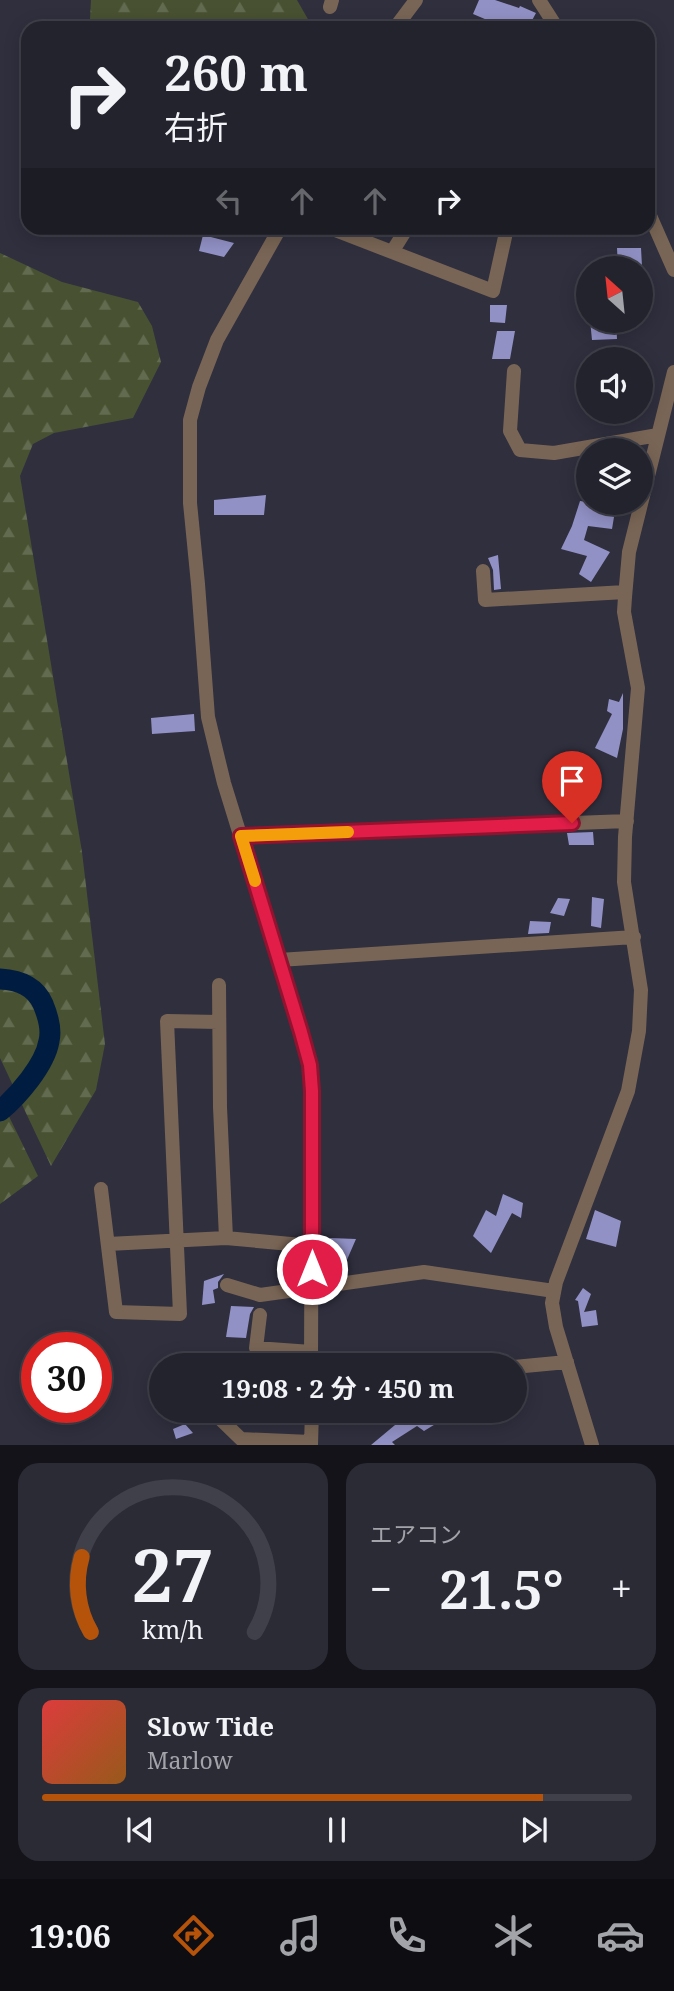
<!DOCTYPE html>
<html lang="ja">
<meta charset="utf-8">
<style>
body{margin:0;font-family:"Noto Serif","Noto Sans JP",serif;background:#2b2b36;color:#f1f3f6;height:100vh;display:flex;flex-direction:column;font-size:26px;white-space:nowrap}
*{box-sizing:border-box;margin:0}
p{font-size:23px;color:#a3a4aa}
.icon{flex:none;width:38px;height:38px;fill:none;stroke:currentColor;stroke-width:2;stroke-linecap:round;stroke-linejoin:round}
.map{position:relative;height:1445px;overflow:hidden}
.drawer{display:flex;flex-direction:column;gap:18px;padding:18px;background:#131319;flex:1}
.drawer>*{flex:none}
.guide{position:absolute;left:21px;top:21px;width:634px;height:214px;border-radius:21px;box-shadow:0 4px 18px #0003,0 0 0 2px #40404a;background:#23232e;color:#f1f3f6;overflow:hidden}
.needle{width:46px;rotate:333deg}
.controls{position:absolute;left:576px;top:256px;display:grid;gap:14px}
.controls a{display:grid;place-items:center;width:77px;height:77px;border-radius:50%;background:#23232e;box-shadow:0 4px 18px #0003,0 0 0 2px #40404a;font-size:35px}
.speed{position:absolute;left:21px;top:1332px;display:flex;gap:14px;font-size:35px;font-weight:700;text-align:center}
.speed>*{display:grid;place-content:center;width:91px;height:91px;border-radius:50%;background:#23232e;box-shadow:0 4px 18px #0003,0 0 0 2px #40404a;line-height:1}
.speed .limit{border:10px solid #d22;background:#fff;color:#111}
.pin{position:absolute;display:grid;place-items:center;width:60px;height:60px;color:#fff;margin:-72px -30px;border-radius:50% 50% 50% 0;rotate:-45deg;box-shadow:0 0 7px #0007}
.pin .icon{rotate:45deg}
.me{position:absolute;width:77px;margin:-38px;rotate:0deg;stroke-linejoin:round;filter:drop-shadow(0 0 5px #0008)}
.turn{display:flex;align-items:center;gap:24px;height:147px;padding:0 28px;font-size:32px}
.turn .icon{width:91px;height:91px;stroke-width:2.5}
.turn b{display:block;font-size:49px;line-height:60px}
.lanes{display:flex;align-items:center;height:66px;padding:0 28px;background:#0003;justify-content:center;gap:35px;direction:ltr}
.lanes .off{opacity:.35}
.big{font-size:52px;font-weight:700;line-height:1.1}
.drawer .tile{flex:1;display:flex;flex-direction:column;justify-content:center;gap:10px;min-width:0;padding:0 24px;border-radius:21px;background:#2b2b36}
.drawer .dial{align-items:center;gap:0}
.dial svg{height:182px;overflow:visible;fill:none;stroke:#40404a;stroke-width:7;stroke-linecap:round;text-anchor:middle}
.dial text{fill:#f1f3f6;stroke:none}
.song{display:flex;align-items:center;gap:21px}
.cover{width:84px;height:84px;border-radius:10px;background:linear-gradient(135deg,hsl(0 70% 55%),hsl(30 70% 35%))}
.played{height:7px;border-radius:4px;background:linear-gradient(90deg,#b45309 85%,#40404a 85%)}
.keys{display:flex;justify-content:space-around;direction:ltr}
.heat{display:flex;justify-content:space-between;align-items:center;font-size:38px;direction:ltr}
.drawer .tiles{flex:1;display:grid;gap:18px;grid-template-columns:1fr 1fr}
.tile:last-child{grid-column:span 2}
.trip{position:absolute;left:149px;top:1353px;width:378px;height:70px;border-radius:35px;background:#23232e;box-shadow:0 4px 18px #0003,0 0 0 2px #40404a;font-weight:700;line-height:70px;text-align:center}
.dock{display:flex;height:112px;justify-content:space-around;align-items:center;background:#0e0e12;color:#a3a4aa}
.dock .icon{width:49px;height:49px}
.dock .on{color:#b45309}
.dock b{font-size:32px;color:#f1f3f6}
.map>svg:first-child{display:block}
.forest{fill:url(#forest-firs)}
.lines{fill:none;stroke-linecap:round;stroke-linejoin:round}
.river{stroke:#001d41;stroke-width:21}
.building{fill:#9291c6}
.minor{stroke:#796555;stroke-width:14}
.route-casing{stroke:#92132f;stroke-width:18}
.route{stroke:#e11d48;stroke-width:12}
.slow{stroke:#f59e0b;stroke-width:12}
</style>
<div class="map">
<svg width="674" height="1445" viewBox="0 0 674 1445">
<defs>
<pattern id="forest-firs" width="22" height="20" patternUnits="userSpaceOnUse" patternTransform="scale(1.75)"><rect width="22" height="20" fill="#485131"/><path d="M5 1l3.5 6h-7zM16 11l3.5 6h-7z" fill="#626a4f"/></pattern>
</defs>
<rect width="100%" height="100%" fill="#2f2f3e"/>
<path class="forest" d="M91 0H297L313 28H145L90 19Z
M0 253 62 282 138 302 152 326 161 362 133 418 54 433 33 444 20 476 82 852 105 1044 96 1090 51 1166 0 1058Z
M0 1098 38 1176 0 1204Z"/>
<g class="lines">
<path class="river" d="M0 979C19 980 35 986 43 1004 48 1016 52 1029 49 1041 45 1065 18 1096 0 1111"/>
</g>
<path class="building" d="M479 0H495L519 8 520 6 536 13 528 28H506L473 14Z
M203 235 234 243 224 257 199 251Z
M617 248H641L642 266 618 268Z
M490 305H507L505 323 490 322Z
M590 320H616L617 339 592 340Z
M497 331H515L510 359H492Z
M266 495 264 515H214V500Z
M580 501 600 504V502L619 503V512L615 511 612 529 588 526 584 540 610 552 591 582 579 574 587 556 561 549 572 526Z
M498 555 501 589 494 590 493 570 488 558Z
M623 693V729L617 758 595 748 612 714 607 711 609 699 619 702Z
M194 714 195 731 152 734 151 718Z
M593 832 594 845H569L567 833Z
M592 897 604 899 601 928 591 926Z
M558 898 570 899 564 916 550 913Z
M530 921 551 922 549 933 528 934Z
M503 1194 523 1203 521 1218 512 1213 491 1253 473 1236 486 1210 496 1216Z
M595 1210 621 1221 616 1247 586 1239Z
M330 1238 356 1239 346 1262 331 1257Z
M224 1274 218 1282V1288L213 1290 215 1303 202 1305 204 1281Z
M583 1288 591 1294 584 1312 596 1310 598 1325 582 1327 578 1301 575 1300Z
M231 1306 254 1307 250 1314 246 1338 226 1337Z
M413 1410H440L447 1417 424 1431 417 1426 392 1442 395 1445H371Z
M185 1424 193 1433 176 1439 173 1429Z"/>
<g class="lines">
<path class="minor" d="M539 0 557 28
M330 7 332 0
M395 28 416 0
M648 211 674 270
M280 228 217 340 199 387 190 420V503L198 584 208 717 224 783 301 1032 310 1065 312 1091 311 1365
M330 228 493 291 507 228
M392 252 407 228
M514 371 510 431 520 450 554 453 658 435
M483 571 485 600 625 592
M241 836 627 821
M279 960 634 937
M219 985 220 1107 226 1238
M101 1189 116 1312 180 1314 167 1021 219 1022
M108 1244 226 1238 312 1246
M227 1285 260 1295 424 1272 554 1291
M260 1315 256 1348 311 1352
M514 1367 567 1362
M211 1410 241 1439 311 1442
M311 1445 312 1410
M592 1445 556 1327 552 1303 556 1282 628 1091 639 1031 641 990 624 882 625 837 638 688 624 612 625 597 629 552 674 372"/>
</g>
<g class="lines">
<defs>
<path id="route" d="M312 1269V1091L310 1065 301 1032 241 836 572 823"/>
</defs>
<use href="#route" class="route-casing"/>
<use href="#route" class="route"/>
<path class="slow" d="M255 881 241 836 348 832"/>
</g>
</svg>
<div class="controls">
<a><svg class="needle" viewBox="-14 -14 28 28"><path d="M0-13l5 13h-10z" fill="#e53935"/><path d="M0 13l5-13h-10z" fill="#a3a4aa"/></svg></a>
<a><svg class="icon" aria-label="sound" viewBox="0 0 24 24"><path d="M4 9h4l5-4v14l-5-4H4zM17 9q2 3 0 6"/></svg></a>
<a><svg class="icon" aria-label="layers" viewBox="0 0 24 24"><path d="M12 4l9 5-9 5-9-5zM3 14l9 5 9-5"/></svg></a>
</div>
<div class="speed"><div class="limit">30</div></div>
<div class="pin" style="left:572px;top:823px;background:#d93025"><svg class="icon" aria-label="arrive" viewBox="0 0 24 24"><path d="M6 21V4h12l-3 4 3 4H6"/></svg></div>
<svg class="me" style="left:312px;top:1269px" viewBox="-20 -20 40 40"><circle r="17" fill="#e11d48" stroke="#fff" stroke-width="3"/><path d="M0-11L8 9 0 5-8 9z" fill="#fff"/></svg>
<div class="trip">19:08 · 2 分 · 450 m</div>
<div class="guide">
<div class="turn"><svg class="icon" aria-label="right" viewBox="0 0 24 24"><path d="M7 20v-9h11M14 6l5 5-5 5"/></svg><div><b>260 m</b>右折</div></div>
<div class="lanes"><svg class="icon off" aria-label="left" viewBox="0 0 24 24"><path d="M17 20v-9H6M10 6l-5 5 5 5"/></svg><svg class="icon off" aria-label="ahead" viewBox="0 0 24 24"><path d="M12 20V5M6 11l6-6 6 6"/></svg><svg class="icon off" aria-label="ahead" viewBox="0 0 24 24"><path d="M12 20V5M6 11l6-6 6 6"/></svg><svg class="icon" aria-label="right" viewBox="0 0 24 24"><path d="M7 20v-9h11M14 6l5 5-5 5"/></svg></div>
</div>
</div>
<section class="drawer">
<div class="tiles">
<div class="tile dial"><svg viewBox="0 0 100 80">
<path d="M14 69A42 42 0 1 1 86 69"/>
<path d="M14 69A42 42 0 0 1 10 36" stroke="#b45309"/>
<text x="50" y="56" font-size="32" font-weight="700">27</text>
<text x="50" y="72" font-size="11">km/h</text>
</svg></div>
<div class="tile"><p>エアコン</p>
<div class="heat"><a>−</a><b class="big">21.5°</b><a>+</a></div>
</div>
<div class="tile">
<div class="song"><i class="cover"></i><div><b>Slow Tide</b><p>Marlow</p></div></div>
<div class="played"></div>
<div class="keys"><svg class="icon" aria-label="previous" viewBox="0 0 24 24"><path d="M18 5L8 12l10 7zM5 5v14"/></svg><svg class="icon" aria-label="pause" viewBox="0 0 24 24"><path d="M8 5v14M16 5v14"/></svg><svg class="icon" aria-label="next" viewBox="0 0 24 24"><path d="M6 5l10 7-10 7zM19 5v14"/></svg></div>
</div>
</div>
</section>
<nav class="dock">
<b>19:06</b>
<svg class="icon on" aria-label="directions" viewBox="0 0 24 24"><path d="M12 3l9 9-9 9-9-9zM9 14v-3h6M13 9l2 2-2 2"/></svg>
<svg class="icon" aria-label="music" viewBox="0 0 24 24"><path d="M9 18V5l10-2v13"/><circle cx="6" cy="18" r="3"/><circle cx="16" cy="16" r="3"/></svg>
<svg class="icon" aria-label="phone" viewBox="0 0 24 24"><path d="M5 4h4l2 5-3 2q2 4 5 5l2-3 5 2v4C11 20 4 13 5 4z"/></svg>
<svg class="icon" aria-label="climate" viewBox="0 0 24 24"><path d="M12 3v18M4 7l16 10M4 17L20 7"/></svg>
<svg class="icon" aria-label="car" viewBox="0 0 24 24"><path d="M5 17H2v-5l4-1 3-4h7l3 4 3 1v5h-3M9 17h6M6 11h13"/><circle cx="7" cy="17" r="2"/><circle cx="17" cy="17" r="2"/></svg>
</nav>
